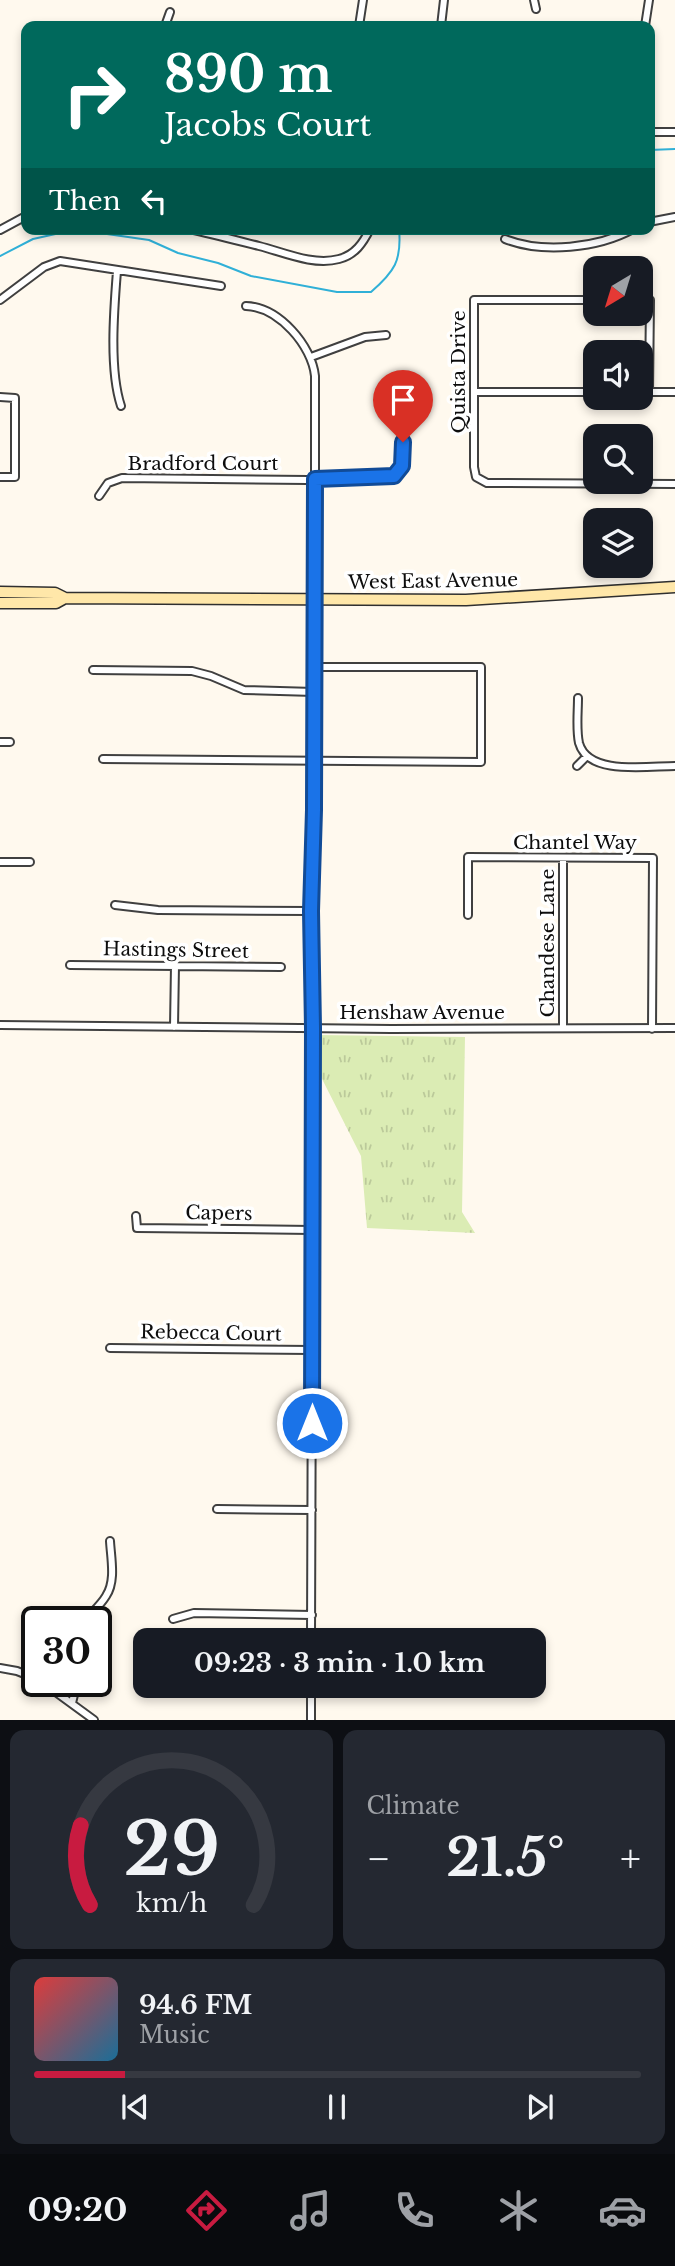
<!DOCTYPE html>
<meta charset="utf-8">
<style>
body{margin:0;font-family:"Libre Baskerville",serif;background:#242831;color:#f1f3f6;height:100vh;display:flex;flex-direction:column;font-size:26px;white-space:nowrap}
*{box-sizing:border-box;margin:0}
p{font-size:23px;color:#9ea1a6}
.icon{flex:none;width:38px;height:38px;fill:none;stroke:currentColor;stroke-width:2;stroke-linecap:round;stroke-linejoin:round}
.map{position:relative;height:1720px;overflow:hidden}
.side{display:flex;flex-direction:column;gap:10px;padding:10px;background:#0d0f14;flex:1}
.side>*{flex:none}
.banner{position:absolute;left:21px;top:21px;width:634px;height:214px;border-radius:14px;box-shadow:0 4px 10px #0003;background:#00695c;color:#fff;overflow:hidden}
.needle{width:46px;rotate:218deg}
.tools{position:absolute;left:583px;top:256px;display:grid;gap:14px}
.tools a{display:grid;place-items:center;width:70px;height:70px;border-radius:14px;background:#171b24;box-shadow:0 4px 10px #0003;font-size:35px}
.speed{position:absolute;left:21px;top:1606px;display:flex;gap:14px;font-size:35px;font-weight:700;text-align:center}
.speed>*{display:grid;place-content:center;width:91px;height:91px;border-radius:50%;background:#171b24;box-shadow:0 4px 10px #0003;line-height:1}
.speed .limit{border:4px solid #111;border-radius:10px;background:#fff;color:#111}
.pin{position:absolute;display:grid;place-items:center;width:60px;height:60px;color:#fff;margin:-72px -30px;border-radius:50% 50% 50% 0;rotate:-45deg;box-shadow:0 0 7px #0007}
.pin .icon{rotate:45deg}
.me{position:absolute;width:77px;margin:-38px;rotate:0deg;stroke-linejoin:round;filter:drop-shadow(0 0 5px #0008)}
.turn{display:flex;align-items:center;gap:24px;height:147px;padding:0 28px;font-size:32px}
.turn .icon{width:91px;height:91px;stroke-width:2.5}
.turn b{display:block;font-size:49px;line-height:60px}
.then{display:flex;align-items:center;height:66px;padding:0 28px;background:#0003;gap:14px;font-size:26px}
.big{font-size:52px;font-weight:800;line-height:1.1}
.side .tile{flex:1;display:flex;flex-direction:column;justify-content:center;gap:10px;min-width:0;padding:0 24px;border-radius:14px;background:#242831}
.side .dial{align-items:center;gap:0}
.dial svg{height:182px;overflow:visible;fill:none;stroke:#363941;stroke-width:7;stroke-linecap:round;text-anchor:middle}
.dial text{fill:#f1f3f6;stroke:none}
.song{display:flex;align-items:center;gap:21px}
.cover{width:84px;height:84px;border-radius:10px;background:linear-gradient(135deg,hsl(0 70% 55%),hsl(200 70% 35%))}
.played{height:7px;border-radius:4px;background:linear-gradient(90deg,#c81b40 15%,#363941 15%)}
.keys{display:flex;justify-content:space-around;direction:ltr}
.heat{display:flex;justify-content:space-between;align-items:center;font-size:38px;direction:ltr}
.side .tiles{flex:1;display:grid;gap:10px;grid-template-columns:1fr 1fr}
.tile:last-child{grid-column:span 2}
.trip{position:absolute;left:133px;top:1628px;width:413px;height:70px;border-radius:14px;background:#171b24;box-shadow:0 4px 10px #0003;font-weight:800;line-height:70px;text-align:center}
.tab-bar{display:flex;height:112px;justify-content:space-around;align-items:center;background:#090b0e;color:#9ea1a6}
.tab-bar .icon{width:49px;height:49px}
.tab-bar .active{color:#c81b40}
.tab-bar b{font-size:32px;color:#f1f3f6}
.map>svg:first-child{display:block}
.grass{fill:url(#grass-tufts)}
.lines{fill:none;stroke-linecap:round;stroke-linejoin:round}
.stream{stroke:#30b0d7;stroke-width:2}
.minor-casing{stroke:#404040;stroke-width:10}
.secondary-casing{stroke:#2f2f2f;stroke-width:13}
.minor{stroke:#fff;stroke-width:6}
.secondary{stroke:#ffe7a9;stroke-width:10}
.route-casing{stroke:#114b97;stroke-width:18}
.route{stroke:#1a73e8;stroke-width:12}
.labels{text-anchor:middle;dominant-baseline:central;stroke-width:7;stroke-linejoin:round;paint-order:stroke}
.street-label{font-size:19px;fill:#0d0d0d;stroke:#fff}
</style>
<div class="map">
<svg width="675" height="1720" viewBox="0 0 675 1720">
<defs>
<pattern id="grass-tufts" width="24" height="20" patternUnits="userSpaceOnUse" patternTransform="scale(1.75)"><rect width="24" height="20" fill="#dbecb4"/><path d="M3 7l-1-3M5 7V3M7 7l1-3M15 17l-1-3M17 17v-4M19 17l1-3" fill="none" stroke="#bbc99a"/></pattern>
</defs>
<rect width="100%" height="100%" fill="#fff9ee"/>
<path class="grass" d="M318 1035 465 1037 462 1212 475 1233 367 1228 361 1156 318 1071Z"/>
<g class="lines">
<path class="stream" d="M649 150 675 149
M0 256 33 239 69 231 107 234 149 240 178 253 218 263 251 276 337 292H371C394 272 402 261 399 229"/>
<defs>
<path id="minor" d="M534 0 536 9
M165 26 170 12
M359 26 363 0
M441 26 444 0
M645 26 649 0
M649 132H675
M26 133V163
M649 222 675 217
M189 229C212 234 235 240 259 246 283 252 313 266 339 259 355 255 363 243 370 229
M0 230 26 216
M505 239C543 254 598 248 633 229
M117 271C114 309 109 370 121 406
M0 300 44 267 60 261 221 286
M595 300H474V467L476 477 487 483 675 484
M640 300H650L649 392
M246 306C279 307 312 346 315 376V615L311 939 313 1028 311 1640
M311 357 365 337 386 335
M474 392H595
M640 392H675
M0 397 15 398V477H0
M99 496 108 483 122 478 308 480 390 477 399 472 402 466 403 425
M93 670 192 671 211 676 244 690 314 692
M578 698C578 712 576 729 579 743 588 776 648 766 675 766
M0 742H10
M103 759 481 762V667H315
M577 766 587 756
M0 862H30
M115 905 158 910 311 911
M468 915V857L653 858 652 1029
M70 965 281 967
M0 1025 391 1029 675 1028
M174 1027 175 965
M563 1028V858
M136 1216 137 1228 312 1230
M110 1348 312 1350
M217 1509 312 1510
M173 1619 194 1613 312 1615
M84 1622C91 1613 100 1606 106 1596 116 1581 111 1559 110 1541
M0 1668 17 1671 37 1679
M42 1682 94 1720
M72 1703 77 1682
M311 1720V1685"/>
<path id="secondary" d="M0 592 55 593 65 598 466 600 675 587
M0 603H56L65 598"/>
</defs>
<use href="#minor" class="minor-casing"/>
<use href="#secondary" class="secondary-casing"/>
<use href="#minor" class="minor"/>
<use href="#secondary" class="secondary"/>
</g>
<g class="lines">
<defs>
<path id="route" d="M312 1423 313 1028 311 911 314 810 315 479 394 476 402 466 403 442"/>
</defs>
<use href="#route" class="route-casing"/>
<use href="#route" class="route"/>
</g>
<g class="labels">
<g class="street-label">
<text transform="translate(458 372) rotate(-90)">Quista Drive</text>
<text x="203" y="463">Bradford Court</text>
<text transform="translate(433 581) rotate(-1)">West East Avenue</text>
<text x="575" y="842">Chantel Way</text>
<text transform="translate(547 943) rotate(-90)">Chandese Lane</text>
<text transform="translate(176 950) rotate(1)">Hastings Street</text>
<text x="422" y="1012">Henshaw Avenue</text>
<text transform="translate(219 1213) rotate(1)">Capers</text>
<text transform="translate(211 1333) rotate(1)">Rebecca Court</text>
</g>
</g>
</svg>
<div class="tools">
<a><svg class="needle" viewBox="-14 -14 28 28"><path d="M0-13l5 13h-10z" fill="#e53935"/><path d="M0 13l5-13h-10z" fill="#9ea1a6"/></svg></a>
<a><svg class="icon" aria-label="sound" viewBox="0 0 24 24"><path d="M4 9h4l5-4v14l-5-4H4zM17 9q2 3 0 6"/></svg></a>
<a><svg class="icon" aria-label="search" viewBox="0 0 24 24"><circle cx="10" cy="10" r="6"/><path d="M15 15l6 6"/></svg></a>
<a><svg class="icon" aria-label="layers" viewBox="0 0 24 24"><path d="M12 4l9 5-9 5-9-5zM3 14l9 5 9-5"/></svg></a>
</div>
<div class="speed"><div class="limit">30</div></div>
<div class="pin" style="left:403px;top:442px;background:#d93025"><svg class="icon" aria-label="arrive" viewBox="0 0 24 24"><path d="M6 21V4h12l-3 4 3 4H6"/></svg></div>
<svg class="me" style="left:312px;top:1423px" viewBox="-20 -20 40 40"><circle r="17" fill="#1a73e8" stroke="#fff" stroke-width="3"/><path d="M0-11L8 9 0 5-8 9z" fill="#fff"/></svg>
<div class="trip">09:23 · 3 min · 1.0 km</div>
<div class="banner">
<div class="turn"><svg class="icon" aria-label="right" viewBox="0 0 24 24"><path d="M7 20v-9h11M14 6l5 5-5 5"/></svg><div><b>890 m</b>Jacobs Court</div></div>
<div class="then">Then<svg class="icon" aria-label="left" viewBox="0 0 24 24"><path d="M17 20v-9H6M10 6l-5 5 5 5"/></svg></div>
</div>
</div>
<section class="side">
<div class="tiles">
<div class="tile dial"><svg viewBox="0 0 100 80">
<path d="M14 69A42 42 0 1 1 86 69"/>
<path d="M14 69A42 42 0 0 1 10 34" stroke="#c81b40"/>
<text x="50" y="56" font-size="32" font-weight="700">29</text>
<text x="50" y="72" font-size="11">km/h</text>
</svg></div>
<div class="tile"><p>Climate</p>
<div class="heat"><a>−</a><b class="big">21.5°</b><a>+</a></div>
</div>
<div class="tile">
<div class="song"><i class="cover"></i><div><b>94.6 FM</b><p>Music</p></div></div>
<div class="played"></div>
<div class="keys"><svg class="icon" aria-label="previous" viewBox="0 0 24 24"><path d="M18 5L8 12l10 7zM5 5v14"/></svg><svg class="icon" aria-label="pause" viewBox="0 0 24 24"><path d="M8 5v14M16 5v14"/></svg><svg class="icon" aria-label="next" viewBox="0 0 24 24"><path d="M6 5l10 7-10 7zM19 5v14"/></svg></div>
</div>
</div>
</section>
<nav class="tab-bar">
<b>09:20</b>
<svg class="icon active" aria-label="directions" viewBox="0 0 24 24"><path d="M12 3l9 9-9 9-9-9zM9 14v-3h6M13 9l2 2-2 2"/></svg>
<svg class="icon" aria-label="music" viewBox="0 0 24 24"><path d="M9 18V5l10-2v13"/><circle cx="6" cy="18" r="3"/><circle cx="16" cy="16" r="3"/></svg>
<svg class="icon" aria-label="phone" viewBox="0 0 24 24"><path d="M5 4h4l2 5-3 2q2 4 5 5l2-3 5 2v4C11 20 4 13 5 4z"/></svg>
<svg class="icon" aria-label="climate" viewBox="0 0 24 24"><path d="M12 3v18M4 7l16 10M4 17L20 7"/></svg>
<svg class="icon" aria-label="car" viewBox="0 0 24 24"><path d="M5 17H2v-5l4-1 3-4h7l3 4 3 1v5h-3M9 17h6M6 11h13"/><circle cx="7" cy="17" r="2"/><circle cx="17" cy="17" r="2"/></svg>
</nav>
